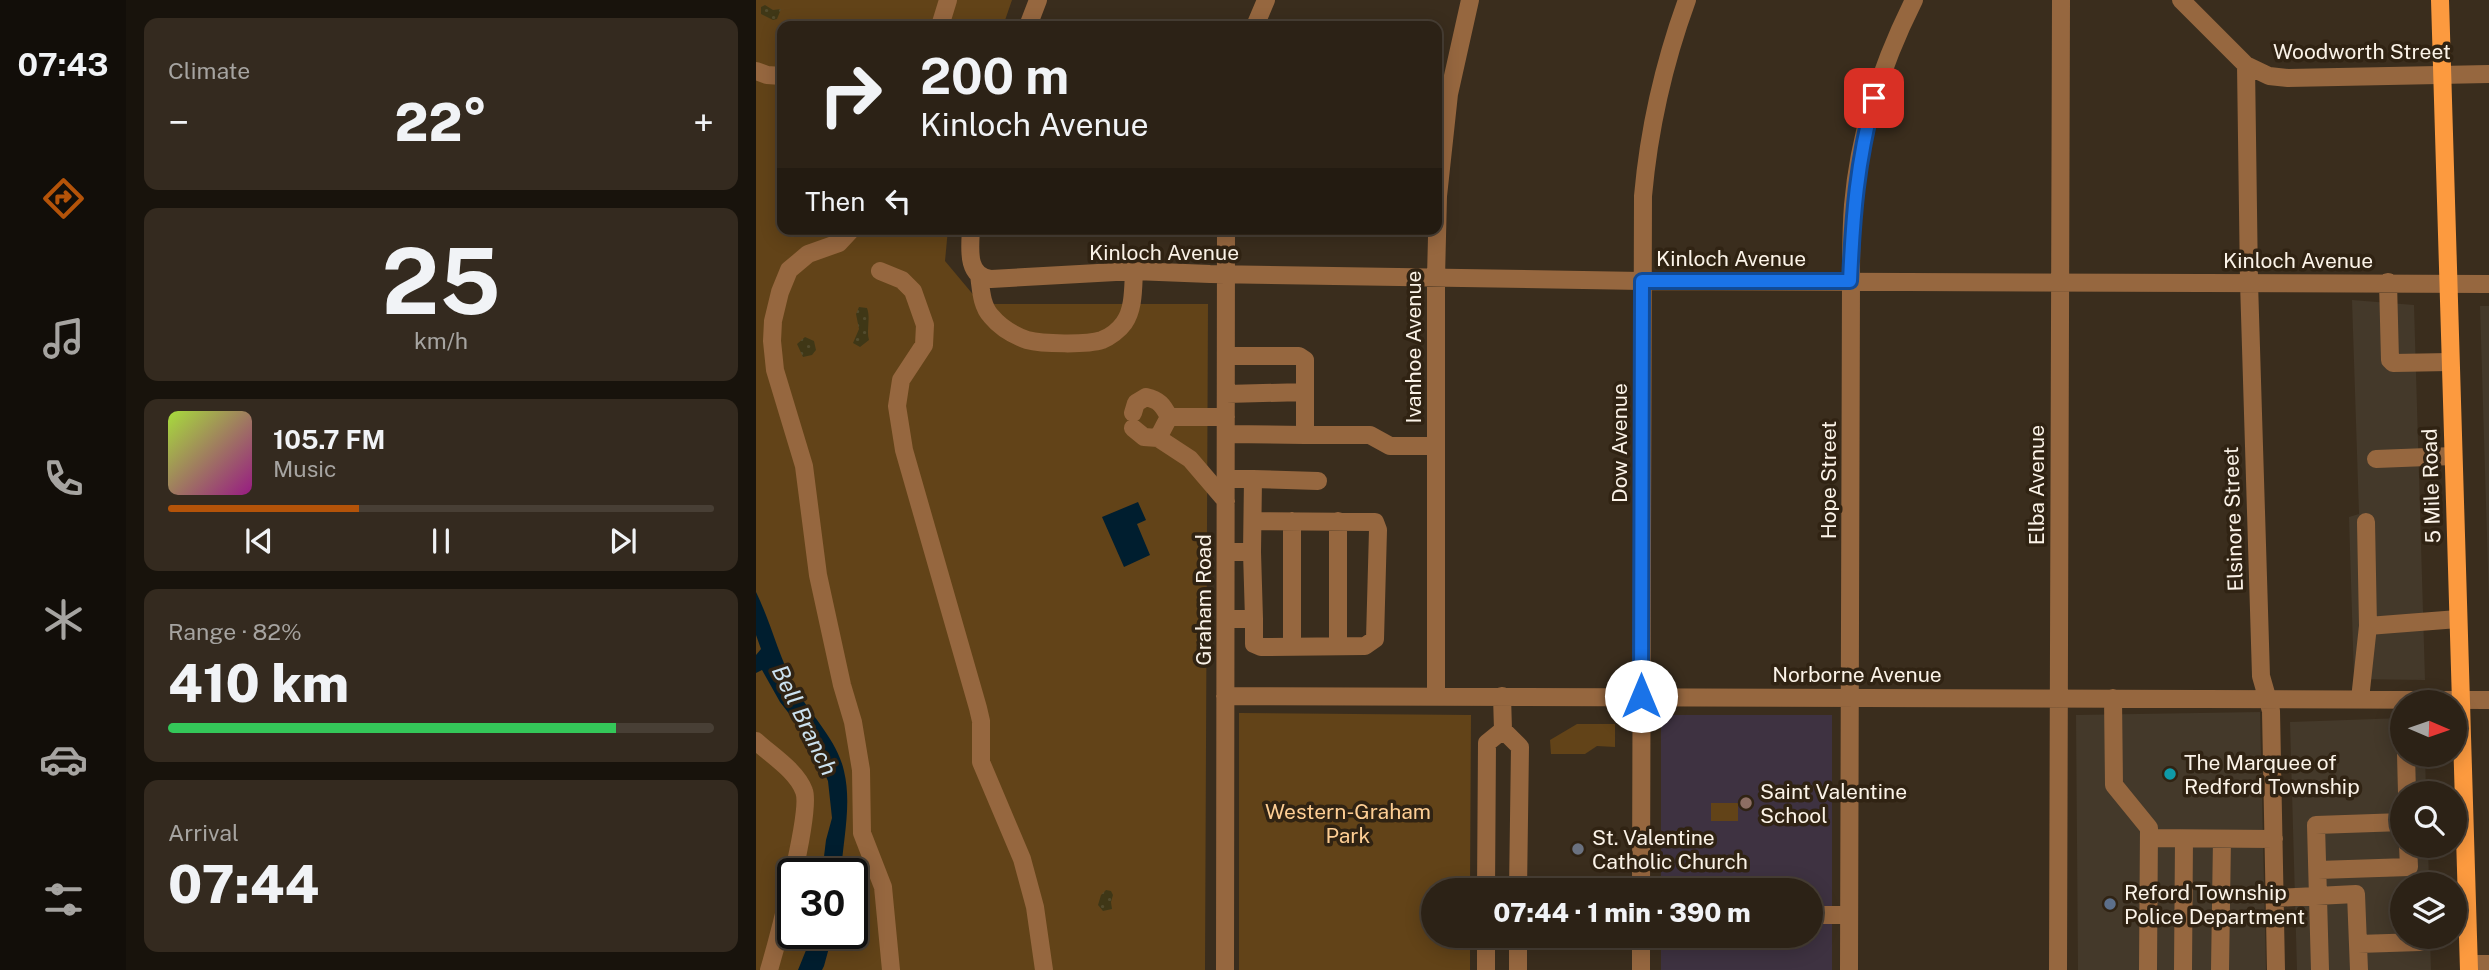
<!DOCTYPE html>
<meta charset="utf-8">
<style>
body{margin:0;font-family:"Public Sans",sans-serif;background:#342a1f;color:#f1f3f6;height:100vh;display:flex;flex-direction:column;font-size:26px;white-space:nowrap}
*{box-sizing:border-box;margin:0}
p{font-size:23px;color:#a6a4a1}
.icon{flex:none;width:38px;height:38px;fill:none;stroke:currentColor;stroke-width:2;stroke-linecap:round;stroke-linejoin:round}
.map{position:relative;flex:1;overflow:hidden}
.panel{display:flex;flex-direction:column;gap:18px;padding:18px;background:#18130c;width:630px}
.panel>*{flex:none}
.banner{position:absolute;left:21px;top:21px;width:665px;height:214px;border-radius:14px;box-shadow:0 4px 18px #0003,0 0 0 2px #483f35;background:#2c2216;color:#f1f3f6;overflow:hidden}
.needle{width:46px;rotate:92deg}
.controls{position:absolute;left:1634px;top:690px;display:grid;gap:14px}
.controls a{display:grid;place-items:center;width:77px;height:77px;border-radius:50%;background:#2c2216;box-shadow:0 4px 18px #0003,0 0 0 2px #483f35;font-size:35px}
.speed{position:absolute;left:21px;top:858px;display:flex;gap:14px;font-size:35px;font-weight:700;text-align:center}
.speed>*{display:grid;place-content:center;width:91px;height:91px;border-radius:50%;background:#2c2216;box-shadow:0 4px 18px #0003,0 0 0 2px #483f35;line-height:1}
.speed .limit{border:4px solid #111;border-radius:10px;background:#fff;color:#111}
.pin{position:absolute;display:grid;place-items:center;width:60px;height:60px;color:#fff;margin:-30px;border-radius:14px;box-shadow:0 4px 10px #0006}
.me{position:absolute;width:77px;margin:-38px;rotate:0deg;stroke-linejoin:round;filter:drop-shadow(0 0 5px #0008)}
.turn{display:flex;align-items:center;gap:24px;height:147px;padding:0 28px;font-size:32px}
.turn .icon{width:91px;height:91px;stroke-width:2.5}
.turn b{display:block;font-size:49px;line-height:60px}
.then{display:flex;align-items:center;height:66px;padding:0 28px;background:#0003;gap:14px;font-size:26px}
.big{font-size:52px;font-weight:800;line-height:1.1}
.panel .widget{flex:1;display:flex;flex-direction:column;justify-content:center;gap:10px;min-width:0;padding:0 24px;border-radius:14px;background:#342a1f}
.panel .dial{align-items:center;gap:0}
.dial b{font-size:91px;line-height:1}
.song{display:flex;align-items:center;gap:21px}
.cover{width:84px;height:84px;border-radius:10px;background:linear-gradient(135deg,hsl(80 70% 55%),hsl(310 70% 35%))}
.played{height:7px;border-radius:4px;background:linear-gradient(90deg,#b45309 35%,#483f35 35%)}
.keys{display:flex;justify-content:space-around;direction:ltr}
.heat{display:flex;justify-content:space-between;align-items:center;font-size:38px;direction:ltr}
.charge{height:10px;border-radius:5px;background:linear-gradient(90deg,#34c759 82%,#483f35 0)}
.trip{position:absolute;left:665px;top:878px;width:402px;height:70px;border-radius:35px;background:#2c2216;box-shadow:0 4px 18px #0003,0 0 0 2px #483f35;font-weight:800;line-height:70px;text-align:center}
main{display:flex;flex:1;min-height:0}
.tabs{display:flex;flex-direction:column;width:126px;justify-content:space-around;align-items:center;background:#120e09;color:#a6a4a1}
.tabs .icon{width:49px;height:49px}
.tabs .selected{color:#b45309}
.tabs b{font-size:32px;color:#f1f3f6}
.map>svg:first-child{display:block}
.commercial{fill:#44392a}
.education{fill:#3e3241}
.green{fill:#624318;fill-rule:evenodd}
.sand{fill:url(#sand-dots)}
.water{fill:#001e2f}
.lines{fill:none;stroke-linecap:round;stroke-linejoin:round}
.minor{stroke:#96673f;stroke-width:18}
.major{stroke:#fc9a3f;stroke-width:18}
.route-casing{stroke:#114b97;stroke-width:18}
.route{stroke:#1a73e8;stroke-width:12}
.culture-dot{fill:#0f9aa8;stroke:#302313;stroke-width:2.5}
.education-dot{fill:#8d6e63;stroke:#302313;stroke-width:2.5}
.worship-dot{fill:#6b7280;stroke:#302313;stroke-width:2.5}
.service-dot{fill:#5c6f8a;stroke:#302313;stroke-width:2.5}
.labels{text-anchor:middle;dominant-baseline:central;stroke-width:7;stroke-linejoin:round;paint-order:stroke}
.street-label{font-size:21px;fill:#fbf3e8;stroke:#302313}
.poi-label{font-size:21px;fill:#fbf3e8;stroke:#302313;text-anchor:start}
.park-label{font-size:21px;fill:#fece94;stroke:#302313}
.water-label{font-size:23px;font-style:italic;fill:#cce2f0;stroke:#302313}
</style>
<main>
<nav class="tabs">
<b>07:43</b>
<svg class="icon selected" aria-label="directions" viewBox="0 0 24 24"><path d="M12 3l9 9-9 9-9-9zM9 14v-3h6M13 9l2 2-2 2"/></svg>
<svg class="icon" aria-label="music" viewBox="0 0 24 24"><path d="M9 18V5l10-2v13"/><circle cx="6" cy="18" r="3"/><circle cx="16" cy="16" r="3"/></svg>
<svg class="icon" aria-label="phone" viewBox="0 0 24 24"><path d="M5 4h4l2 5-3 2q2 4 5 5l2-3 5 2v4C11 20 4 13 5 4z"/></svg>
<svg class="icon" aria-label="climate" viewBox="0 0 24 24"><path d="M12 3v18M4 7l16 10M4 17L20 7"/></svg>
<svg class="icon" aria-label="car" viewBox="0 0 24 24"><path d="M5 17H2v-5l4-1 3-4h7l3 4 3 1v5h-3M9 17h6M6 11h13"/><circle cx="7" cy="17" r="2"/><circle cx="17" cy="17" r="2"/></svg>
<svg class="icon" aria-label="filters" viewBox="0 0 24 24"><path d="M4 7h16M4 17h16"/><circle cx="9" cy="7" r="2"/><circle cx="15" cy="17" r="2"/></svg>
</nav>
<section class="panel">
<div class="widget"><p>Climate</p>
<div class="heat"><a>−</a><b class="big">22°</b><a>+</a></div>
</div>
<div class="widget dial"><b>25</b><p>km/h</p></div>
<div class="widget">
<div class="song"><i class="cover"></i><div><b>105.7 FM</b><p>Music</p></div></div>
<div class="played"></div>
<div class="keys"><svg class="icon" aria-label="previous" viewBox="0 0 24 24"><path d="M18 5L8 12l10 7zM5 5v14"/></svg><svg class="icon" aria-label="pause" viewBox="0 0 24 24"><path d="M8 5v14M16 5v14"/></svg><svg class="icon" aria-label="next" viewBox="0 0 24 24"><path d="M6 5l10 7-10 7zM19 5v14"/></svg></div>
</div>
<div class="widget"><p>Range · 82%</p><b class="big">410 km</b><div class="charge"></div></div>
<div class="widget"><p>Arrival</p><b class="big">07:44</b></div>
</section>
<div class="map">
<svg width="1733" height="970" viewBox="0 0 1733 970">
<defs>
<pattern id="sand-dots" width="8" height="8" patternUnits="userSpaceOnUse" patternTransform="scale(1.75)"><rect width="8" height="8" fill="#3f3716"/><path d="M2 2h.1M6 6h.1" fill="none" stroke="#524b2d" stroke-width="1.8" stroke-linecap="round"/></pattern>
</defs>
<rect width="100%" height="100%" fill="#3a2d1d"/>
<path class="commercial" d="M1596 300 1658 305 1669 680 1598 679 1593 517 1603 514Z
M1724 306H1733V602Z
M1504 712 1510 970H1322L1320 715Z
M1647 718V754H1669L1670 793H1647V845H1672L1673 884H1647V936H1674L1675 970H1541L1534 722Z"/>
<path class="education" d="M905 715H1076V970H905V936H1055V891H905Z"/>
<path class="green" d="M0 0H256L247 26H26V229H192L189 261 225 304H452L449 970H0ZM37 873H96V933H37Z
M483 713 715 715 714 891H677V936H714V970H483Z
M821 724H859V747L841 746 829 754H795L794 740Z
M955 803H982V821H955Z"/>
<path class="sand" d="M9 5 17 10 25 9 21 19 17 20 5 14V7Z
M103 307 111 308C115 319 110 329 113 340L104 347 97 343 103 329 100 314Z
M49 337 58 341 60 350 56 355 47 357 41 344Z
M350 890 355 891 357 895 355 902 356 909 347 911 342 905 345 895Z"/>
<path class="water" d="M382 502 390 520 381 524 394 555 368 567 346 517Z
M0 592C15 623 23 657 39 687 54 715 81 739 88 771 96 804 87 840 85 873H66L70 840 76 818 72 781 52 738 24 702 6 670 0 673V655L5 649 0 635Z
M57 933H77L68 966 66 970H42Z"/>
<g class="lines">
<path class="minor" d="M1425 0 1490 65 1513 76 1532 78 1733 74
M184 26 192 0
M272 26 282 0
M499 26 510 0
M1490 65 1493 282 1505 676 1515 711 1520 970
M0 71 11 75 26 76
M96 229 83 243 52 254 33 270 24 292 17 321 16 341 19 370 48 466 62 575 86 685 97 722 105 770 106 833 127 887 135 970
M215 229C214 248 210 277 235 279L378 271 454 274 886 281 1733 284
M124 271 146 280 157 291 169 325 168 345 145 380 141 406 148 450 222 708 225 721V762L266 859 279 907 288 970
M223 275C225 288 225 305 235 316 244 327 257 335 271 340 286 344 331 345 346 340 354 337 363 330 368 323 378 309 377 288 378 271
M1632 282 1634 360 1637 363 1694 362
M470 394 549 392
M377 413 380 403 390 397C403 400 407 405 413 417L402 438 388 437 377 428
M413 417H470
M470 434 549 435V360L543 356H470
M549 435H614L634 446H679
M402 438 434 459 470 501
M1620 459 1697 456
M497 479 562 481
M536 521V647
M582 521V646
M470 552H496L497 479H470
M496 552 498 619
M470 619H498V644L505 647 609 646 619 639 622 530 619 522 497 521
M1612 626 1702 619
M469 696 1733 700
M746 696 747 730 764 747 762 891
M680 697V277L682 196 693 94 714 0
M1357 698 1358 785 1393 828 1392 970
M1604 699 1612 626 1610 522
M0 741C15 755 41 771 48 791 56 811 21 943 13 970
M1650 754 1651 793
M1393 838 1518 839
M1562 870 1653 867 1652 845
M730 891 731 743 747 730
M885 891 887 196C893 129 908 63 931 0
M1519 898 1600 894 1603 970
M1055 915H1093
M1602 944 1664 942
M1713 964H1733
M469 970 470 229
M730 970V936
M762 970V936
M885 970V936
M1093 970 1095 280C1095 255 1095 230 1097 205 1103 134 1126 64 1158 0
M1302 970 1305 0
M1427 970 1428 839
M1464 970 1466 839
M1564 970 1560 825 1647 822"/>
<path class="major" d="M1684 0 1713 970"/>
</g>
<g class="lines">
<defs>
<path id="route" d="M885 696 886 281H1094C1097 214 1101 163 1118 98"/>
</defs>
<use href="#route" class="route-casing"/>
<use href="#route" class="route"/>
</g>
<circle class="culture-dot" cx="1414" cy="774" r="7"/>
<circle class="education-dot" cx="990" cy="803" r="7"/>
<circle class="worship-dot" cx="822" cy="849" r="7"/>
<circle class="service-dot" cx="1354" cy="904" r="7"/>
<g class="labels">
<g class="street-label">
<text x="1606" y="51">Woodworth Street</text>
<text x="408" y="252">Kinloch Avenue</text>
<text x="975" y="258">Kinloch Avenue</text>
<text x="1542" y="260">Kinloch Avenue</text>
<text transform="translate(657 347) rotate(-90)">Ivanhoe Avenue</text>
<text transform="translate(863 443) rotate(-90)">Dow Avenue</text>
<text transform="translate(1072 480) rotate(-90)">Hope Street</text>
<text transform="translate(1280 485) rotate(-90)">Elba Avenue</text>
<text transform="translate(1675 486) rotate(-92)">5 Mile Road</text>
<text transform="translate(1477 519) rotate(-92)">Elsinore Street</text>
<text transform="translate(447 600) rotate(-90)">Graham Road</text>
<text x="1101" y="674">Norborne Avenue</text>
</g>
<g class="poi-label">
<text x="1428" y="762">The Marquee of<tspan x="1428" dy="24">Redford Township</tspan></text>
<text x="1004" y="791">Saint Valentine<tspan x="1004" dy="24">School</tspan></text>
<text x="836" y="837">St. Valentine<tspan x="836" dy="24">Catholic Church</tspan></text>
<text x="1368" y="892">Reford Township<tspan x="1368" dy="24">Police Department</tspan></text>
</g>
<g class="park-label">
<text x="592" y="811">Western-Graham<tspan x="592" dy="24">Park</tspan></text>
</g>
<g class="water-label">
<text transform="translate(49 720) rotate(64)">Bell Branch</text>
</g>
</g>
</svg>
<div class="controls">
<a><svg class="needle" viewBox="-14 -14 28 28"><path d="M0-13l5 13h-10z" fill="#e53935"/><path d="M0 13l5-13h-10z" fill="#a6a4a1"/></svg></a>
<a><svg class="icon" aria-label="search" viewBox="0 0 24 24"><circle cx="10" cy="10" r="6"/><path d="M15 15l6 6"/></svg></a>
<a><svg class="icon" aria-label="layers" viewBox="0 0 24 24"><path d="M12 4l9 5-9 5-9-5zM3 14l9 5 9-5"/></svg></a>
</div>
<div class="speed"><div class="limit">30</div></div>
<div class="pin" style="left:1118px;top:98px;background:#d93025"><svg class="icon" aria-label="arrive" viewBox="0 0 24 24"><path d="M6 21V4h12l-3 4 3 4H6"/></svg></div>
<svg class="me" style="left:885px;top:696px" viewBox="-20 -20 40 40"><circle r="19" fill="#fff"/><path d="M0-13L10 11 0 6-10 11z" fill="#1a73e8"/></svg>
<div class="trip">07:44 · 1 min · 390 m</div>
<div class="banner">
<div class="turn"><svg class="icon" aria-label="right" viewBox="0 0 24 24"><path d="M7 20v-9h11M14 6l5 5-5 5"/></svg><div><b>200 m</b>Kinloch Avenue</div></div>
<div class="then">Then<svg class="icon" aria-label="left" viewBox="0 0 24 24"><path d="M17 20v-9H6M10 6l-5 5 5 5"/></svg></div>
</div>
</div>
</main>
